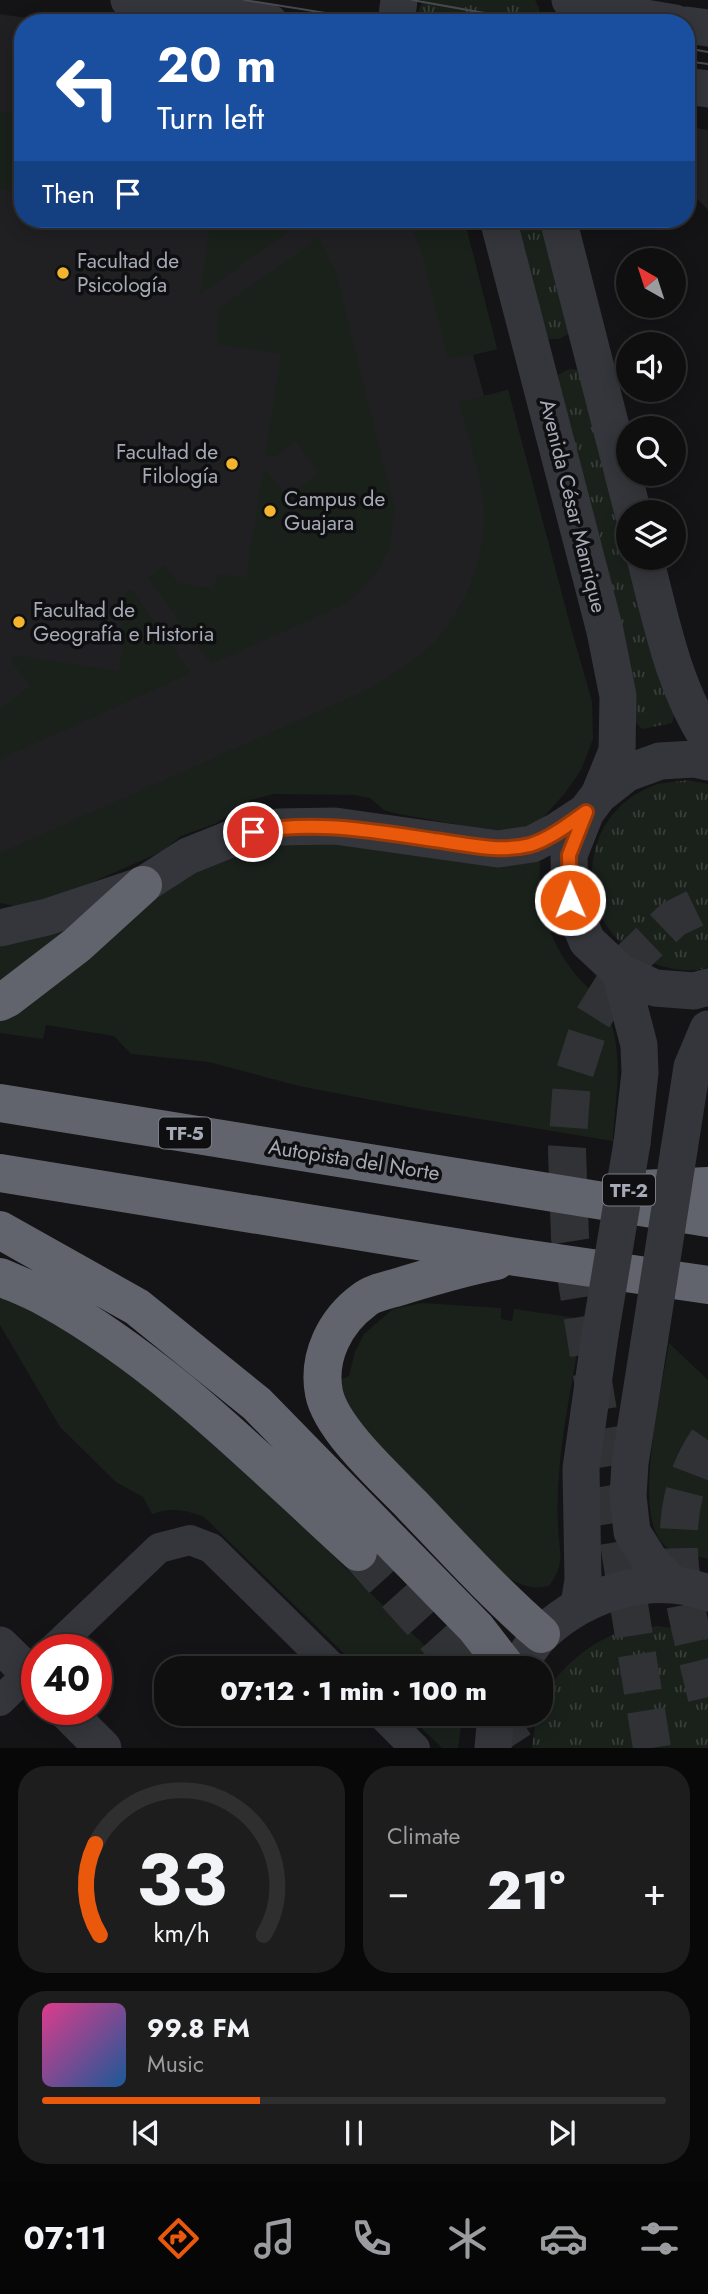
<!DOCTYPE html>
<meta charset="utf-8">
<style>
body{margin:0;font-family:Jost,sans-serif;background:#1d1d1e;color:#f1f3f6;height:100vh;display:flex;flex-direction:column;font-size:26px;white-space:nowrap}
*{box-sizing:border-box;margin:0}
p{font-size:23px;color:#9b9c9f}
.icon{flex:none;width:38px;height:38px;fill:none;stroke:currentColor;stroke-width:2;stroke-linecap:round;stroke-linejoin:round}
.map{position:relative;height:1748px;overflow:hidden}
.sheet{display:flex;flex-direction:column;gap:18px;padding:18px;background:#080809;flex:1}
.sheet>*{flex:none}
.banner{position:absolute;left:14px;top:14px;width:681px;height:214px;border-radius:28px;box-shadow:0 4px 18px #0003,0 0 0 2px #2f2f30;background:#1a4fa0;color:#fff;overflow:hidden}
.needle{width:46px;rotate:321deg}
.tools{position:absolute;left:616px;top:248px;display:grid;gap:14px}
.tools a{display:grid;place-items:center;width:70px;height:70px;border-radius:50%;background:#0f0f10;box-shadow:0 4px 18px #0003,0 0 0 2px #2f2f30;font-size:35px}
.speed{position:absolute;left:21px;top:1634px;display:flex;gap:14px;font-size:35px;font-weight:700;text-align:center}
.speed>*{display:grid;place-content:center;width:91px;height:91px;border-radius:50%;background:#0f0f10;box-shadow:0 4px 18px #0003,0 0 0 2px #2f2f30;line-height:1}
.speed .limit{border:10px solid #d22;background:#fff;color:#111}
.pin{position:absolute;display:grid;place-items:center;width:60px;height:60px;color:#fff;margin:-30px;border:4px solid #fff;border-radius:50%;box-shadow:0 2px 7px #0007}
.me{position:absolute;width:77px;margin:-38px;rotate:359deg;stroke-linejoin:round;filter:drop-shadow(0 0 5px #0008)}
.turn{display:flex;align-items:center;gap:24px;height:147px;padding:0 28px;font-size:32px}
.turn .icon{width:91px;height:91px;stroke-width:2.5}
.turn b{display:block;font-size:49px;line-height:60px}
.then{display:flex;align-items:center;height:66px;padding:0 28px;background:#0003;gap:14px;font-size:26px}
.big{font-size:52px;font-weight:800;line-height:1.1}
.sheet .tile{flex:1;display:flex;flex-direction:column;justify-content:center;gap:10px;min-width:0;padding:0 24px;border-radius:28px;background:#1d1d1e}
.sheet .dial{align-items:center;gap:0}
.dial svg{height:182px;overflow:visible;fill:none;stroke:#2f2f30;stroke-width:7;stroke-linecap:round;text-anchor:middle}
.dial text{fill:#f1f3f6;stroke:none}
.song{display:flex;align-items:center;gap:21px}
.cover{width:84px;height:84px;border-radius:10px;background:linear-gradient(135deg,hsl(330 70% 55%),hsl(210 70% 35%))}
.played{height:7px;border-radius:4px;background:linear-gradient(90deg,#ea580c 35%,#2f2f30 35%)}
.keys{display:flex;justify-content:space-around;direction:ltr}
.heat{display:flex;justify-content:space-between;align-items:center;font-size:38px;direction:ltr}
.sheet .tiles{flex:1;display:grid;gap:18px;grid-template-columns:1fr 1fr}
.tile:last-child{grid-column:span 2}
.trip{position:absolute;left:154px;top:1656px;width:399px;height:70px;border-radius:28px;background:#0f0f10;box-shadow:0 4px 18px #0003,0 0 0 2px #2f2f30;font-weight:800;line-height:70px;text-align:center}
.dock{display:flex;height:112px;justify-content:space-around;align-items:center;background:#060606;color:#9b9c9f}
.dock .icon{width:49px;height:49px}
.dock .current{color:#ea580c}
.dock b{font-size:32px;color:#f1f3f6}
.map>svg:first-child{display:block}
.built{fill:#202023}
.grass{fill:url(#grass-tufts)}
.green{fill:#1a211b}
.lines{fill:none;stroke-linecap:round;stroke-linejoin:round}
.motorway-tunnel{stroke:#313236;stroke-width:38;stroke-dasharray:38 19;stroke-linecap:butt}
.minor{stroke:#35363b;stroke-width:30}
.tertiary{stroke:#35363b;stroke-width:37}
.motorway{stroke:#61646c;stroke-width:38}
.tram{stroke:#484a50;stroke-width:2}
.tertiary-bridge{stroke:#35363b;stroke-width:37}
.route-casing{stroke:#983908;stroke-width:18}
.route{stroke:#ea580c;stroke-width:12}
.poi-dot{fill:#f4b42d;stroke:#0f0f11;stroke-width:2.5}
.labels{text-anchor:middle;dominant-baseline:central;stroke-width:7;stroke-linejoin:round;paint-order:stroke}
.shield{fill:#0f0f11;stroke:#787c84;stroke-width:2}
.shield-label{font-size:19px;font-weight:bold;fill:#a5aab6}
.poi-label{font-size:21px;fill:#a5aab6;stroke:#0f0f11;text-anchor:start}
.street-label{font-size:21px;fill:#a5aab6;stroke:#0f0f11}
</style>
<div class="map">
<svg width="708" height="1748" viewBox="0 0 708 1748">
<defs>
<pattern id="grass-tufts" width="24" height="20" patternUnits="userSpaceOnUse" patternTransform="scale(1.75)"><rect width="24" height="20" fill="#1a211b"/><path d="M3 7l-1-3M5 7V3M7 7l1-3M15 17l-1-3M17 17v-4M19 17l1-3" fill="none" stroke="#383f3a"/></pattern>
</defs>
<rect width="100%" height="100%" fill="#141416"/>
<path class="built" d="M0 14 59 23H23V219H464L497 349 473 355 484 396 508 390 570 625 244 787 118 858 0 903Z
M686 126 708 130V210L686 187Z"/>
<path class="grass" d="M423 0H535L539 8 540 23H418L419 9Z
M512 219H545L573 322 568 334 559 339H548Z
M569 369 578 370 587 379 628 541V558L674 716 672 723 642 729 637 724 554 386 558 375Z
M687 780 708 784V967C692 973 672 970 656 964 572 935 570 816 655 785 664 782 677 782 687 780Z
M657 1626 697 1632 708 1637V1748H532L536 1718 538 1713H541C541 1681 590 1642 618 1633 631 1630 644 1629 657 1626Z"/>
<path class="green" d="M0 112 23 115V192L0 189Z
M211 219H306L200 295Z
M408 219H464L497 349 448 359 421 250Z
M319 238 336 272 395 510 389 550 375 575 349 602 211 664 148 578 165 565 178 583 214 589 217 574 246 578 263 470 267 471 287 498 319 473 296 441 274 457 265 456 281 354 217 344 218 309Z
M508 390 570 625 592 701 593 739 581 770 565 793 541 820 515 830 492 831 399 814 384 810 370 798 354 795 273 794 251 800 217 823 181 836 163 851 52 900 21 907 0 903V853L369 689C394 673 423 657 442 633 465 605 483 560 484 523 485 483 469 441 459 402Z
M126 590H132L191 673 0 759V709L30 686 11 661 13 655 119 671 123 642H119Z
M307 839 534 857 540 862C538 904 549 943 577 976 587 988 601 998 607 1013 625 1052 615 1099 613 1141L419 1109 299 1086 209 1062 131 1054 114 1036 46 1025 43 1039 0 1033V1015L141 907 221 857Z
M68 929 0 983V941Z
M0 1291 142 1378 284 1505 363 1586 448 1668H359L204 1517C186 1510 171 1507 152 1514L143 1497 116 1482 60 1427 0 1325Z
M422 1303 501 1308V1319L512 1321 514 1309 576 1318 579 1323V1341C569 1402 555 1463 558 1525 559 1551 566 1564 549 1586 531 1590 520 1585 505 1576L364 1431 343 1396 340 1380 349 1376 355 1352 364 1334 393 1309Z
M669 1343 708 1380V1559C693 1554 675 1556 663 1544 632 1512 662 1387 669 1343Z
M406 1713H463L458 1748H442Z"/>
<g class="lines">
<path class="motorway-tunnel" d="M708 1440C653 1521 689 1616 708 1703
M358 1552 463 1668
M494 1713 517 1748
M652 1748 570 1238 567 1150 572 1081 591 1021 627 963 673 919 708 902"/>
<path class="minor" d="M52 1650 159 1548 190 1540 211 1548 333 1668
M0 1701 37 1665
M380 1713 415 1748"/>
<path class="tertiary" d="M129 0 270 23
M570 0 610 12 675 23
M396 23 399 0
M686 25 708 28
M686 86 708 89
M498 219 605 631 618 696 617 751 599 795
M558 219 633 513
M645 558C661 620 673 685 708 739
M708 762 695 759 660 761 627 773 599 795 586 812 569 855 570 900 587 941 620 972 655 988 694 991 708 987
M0 928 47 917 143 885 188 856 228 840 278 827 335 826 498 849 532 844 557 831 586 812
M620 972 639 1045 640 1073 632 1143
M679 1150 692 1067 708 1029
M649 1343 630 1463 628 1496 632 1532 649 1559 672 1584
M579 1605 583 1580 581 1468 600 1335
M0 1645 37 1681
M517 1668C525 1657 533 1642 543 1633 586 1593 652 1572 708 1593
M65 1710 103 1748
M493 1748 496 1713"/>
<path class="motorway" d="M0 1002 8 998 77 945 143 885
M0 1103 708 1218
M0 1173 516 1257 708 1285
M640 1189 708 1186
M0 1230 137 1307 257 1404 476 1628 507 1668
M496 1261C463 1267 431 1277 398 1287 388 1290 372 1293 364 1300 335 1321 317 1357 324 1393 331 1429 387 1479 412 1505 454 1549 495 1594 541 1634
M0 1277C16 1284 33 1290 48 1299 165 1364 260 1463 358 1552"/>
<path class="tram" d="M244 0 388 23
M412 0 540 23
M686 48 708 52
M686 61 708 64"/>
<path class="tertiary-bridge" d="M600 1335 632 1143
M649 1343 679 1150"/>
</g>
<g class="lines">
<defs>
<path id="route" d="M253 832C314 820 373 831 434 840 466 844 498 853 530 845 550 839 569 824 586 812L569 855 570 900"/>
</defs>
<use href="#route" class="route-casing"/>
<use href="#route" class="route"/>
</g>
<g class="poi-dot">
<circle cx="63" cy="273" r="7"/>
<circle cx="232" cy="464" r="7"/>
<circle cx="270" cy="511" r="7"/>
<circle cx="19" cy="622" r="7"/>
</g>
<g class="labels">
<g class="shield">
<rect x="159" y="1117.5" width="52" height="31" rx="5"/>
<rect x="603" y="1174.5" width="52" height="31" rx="5"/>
</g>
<g class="shield-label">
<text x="185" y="1133">TF-5</text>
<text x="629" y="1190">TF-2</text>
</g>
<g class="poi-label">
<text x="77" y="261">Facultad de<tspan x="77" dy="24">Psicología</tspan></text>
<text x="218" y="452" text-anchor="end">Facultad de<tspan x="218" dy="24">Filología</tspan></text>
<text x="284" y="499">Campus de<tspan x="284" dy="24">Guajara</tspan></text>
<text x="33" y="610">Facultad de<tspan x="33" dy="24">Geografía e Historia</tspan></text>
</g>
<g class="street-label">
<text transform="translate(573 506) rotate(76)">Avenida César Manrique</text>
<text transform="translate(354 1160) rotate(9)">Autopista del Norte</text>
</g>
</g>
</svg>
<div class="tools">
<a><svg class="needle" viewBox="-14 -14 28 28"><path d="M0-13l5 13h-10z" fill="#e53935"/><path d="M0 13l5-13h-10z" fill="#9b9c9f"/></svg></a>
<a><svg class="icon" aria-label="sound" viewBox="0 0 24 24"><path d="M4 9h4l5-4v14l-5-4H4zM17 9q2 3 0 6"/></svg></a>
<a><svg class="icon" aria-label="search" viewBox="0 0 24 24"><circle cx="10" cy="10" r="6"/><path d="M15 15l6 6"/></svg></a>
<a><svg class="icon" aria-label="layers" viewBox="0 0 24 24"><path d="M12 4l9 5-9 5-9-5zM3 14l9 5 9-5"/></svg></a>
</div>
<div class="speed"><div class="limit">40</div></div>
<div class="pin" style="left:253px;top:832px;background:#d93025"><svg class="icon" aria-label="arrive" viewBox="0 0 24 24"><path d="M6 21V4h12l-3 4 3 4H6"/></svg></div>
<svg class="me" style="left:570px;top:900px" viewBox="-20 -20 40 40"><circle r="17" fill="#ea580c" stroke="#fff" stroke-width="3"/><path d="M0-11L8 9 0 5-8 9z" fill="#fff"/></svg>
<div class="trip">07:12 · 1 min · 100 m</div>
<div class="banner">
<div class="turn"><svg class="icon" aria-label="left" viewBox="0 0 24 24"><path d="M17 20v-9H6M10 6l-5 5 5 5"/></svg><div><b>20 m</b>Turn left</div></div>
<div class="then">Then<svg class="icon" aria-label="arrive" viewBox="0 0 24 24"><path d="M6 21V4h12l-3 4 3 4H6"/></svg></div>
</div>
</div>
<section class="sheet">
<div class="tiles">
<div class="tile dial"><svg viewBox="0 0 100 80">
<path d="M14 69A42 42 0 1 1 86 69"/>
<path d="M14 69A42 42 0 0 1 12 29" stroke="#ea580c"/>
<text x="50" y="56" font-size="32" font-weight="700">33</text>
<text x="50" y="72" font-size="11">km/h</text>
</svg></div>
<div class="tile"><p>Climate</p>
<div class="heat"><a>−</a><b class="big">21°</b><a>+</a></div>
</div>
<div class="tile">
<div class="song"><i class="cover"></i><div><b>99.8 FM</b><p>Music</p></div></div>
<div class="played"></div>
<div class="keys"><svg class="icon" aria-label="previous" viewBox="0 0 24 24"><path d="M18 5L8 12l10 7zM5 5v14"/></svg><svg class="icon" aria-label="pause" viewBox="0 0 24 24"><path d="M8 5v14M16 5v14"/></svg><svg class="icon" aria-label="next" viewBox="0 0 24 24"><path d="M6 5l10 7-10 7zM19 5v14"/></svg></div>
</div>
</div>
</section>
<nav class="dock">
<b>07:11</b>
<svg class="icon current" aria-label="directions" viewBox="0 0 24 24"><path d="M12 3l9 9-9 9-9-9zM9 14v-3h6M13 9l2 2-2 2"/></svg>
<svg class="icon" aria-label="music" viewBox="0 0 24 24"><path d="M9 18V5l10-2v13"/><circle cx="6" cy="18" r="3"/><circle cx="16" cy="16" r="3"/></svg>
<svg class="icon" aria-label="phone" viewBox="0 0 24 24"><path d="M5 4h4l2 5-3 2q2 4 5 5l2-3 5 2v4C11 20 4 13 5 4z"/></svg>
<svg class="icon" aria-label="climate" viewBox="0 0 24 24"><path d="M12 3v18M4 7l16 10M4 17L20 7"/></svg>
<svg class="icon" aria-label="car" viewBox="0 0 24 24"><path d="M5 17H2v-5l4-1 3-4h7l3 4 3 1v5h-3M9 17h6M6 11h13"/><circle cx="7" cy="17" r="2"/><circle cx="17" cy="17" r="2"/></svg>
<svg class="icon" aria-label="filters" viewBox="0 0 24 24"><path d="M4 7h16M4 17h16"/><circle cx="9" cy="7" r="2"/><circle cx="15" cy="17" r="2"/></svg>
</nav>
